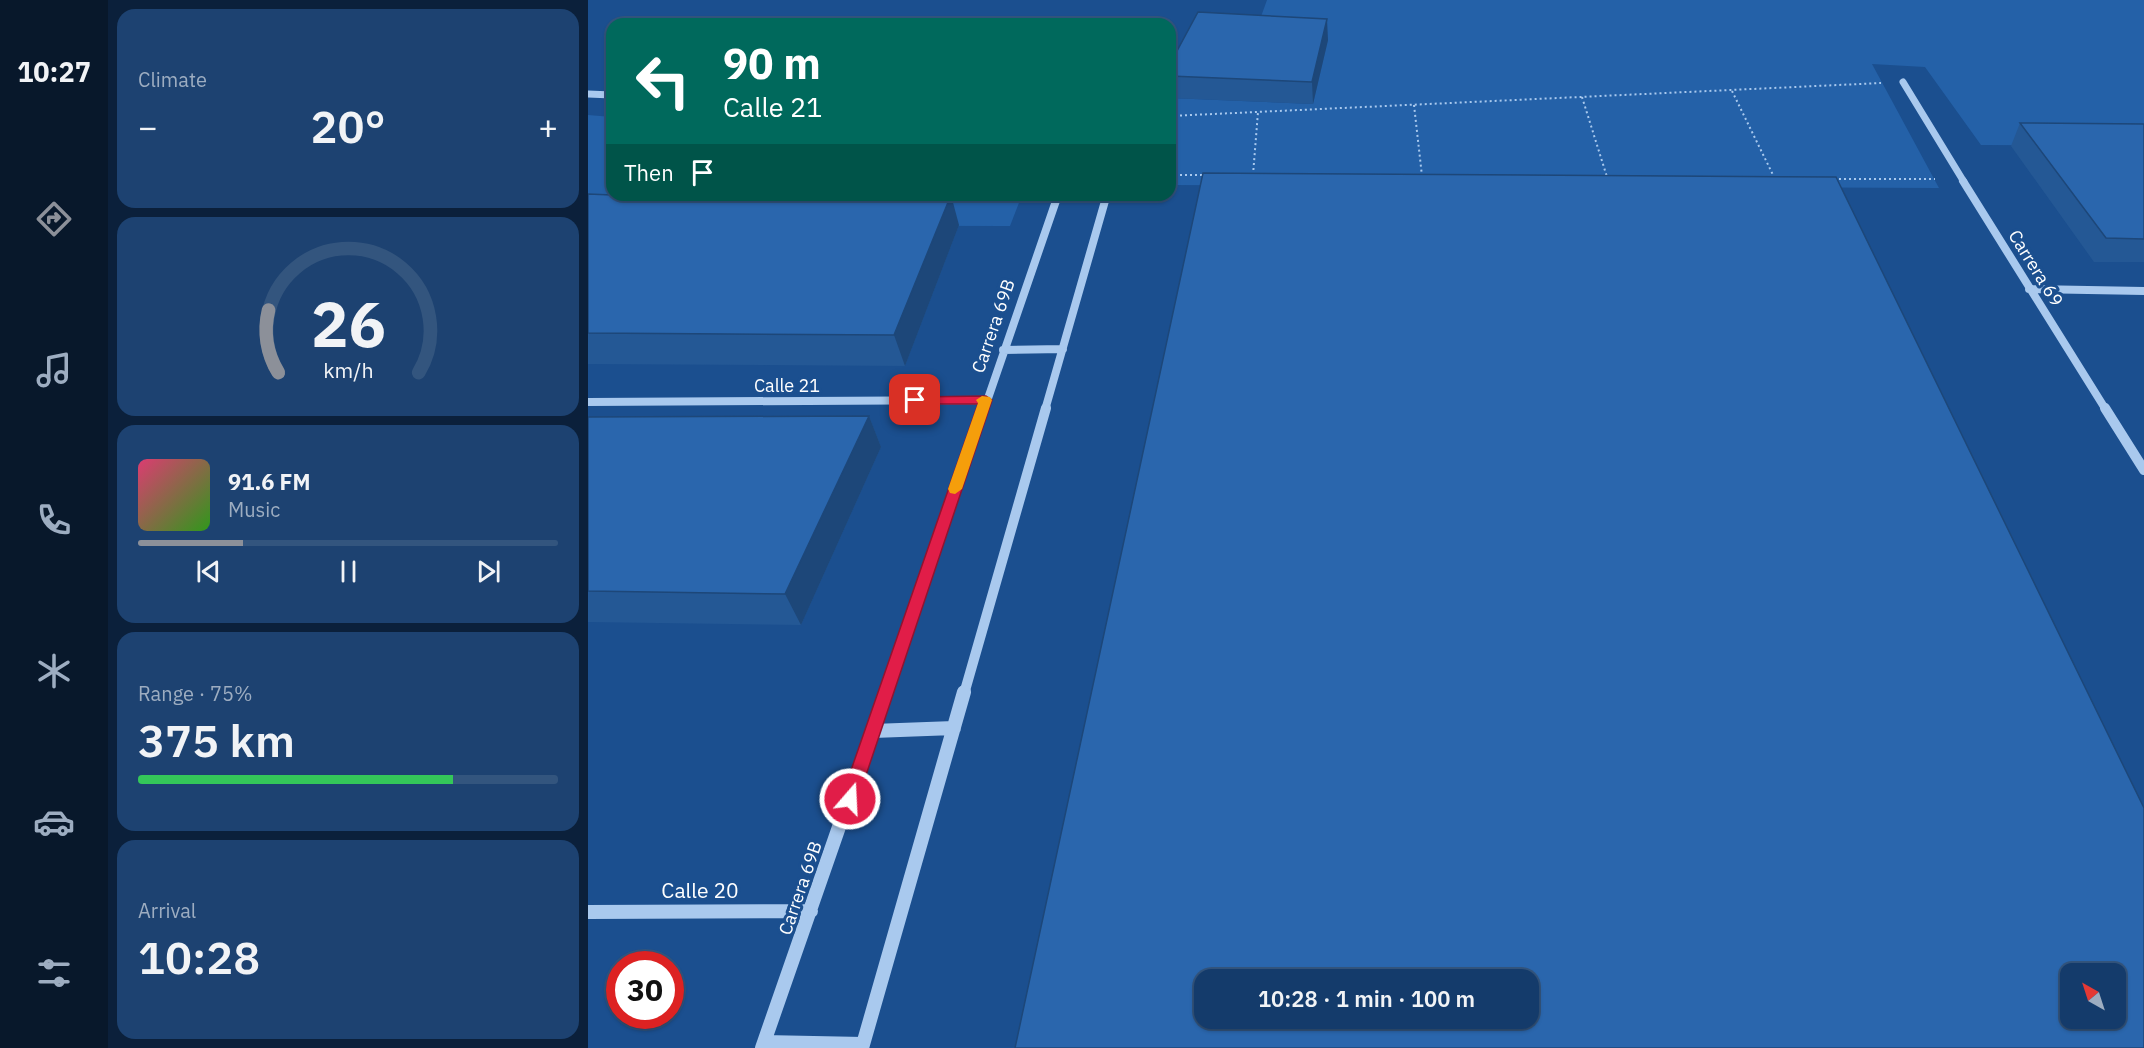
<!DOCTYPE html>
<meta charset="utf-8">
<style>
body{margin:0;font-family:"IBM Plex Sans",sans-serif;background:#1d4271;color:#f1f3f6;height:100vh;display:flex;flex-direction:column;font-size:22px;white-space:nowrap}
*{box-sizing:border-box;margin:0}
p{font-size:20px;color:#9dadc1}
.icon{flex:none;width:33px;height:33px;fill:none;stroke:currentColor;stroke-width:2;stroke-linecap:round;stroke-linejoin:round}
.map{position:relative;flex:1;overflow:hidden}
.drawer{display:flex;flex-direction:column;gap:9px;padding:9px;background:#0b203b;width:480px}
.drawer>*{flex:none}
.top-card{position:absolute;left:18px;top:18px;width:570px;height:183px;border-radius:18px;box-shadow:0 2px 4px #0004,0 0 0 2px #33557e;background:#00695c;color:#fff;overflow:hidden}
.needle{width:39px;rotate:321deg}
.controls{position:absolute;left:1472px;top:963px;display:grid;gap:12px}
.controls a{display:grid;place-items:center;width:66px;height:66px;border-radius:12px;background:#143b6b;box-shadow:0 2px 4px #0004,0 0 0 2px #33557e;font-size:30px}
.speed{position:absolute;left:18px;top:951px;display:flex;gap:12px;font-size:30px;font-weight:700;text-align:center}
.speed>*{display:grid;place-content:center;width:78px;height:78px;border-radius:50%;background:#143b6b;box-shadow:0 2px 4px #0004,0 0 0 2px #33557e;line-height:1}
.speed .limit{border:9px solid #d22;background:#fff;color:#111}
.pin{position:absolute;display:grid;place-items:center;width:51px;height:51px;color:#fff;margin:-26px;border-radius:12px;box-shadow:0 3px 9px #0006}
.me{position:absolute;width:66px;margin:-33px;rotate:19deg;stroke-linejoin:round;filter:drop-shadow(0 0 4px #0008)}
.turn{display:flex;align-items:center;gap:21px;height:126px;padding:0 18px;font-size:27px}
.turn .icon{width:78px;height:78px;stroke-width:2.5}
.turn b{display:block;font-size:42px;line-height:51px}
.then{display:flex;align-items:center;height:57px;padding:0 18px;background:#0003;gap:12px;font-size:22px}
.big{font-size:45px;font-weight:600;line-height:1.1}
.drawer .tile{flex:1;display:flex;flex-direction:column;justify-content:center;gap:9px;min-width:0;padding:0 21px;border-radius:18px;background:#1d4271}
.drawer .dial{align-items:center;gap:0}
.dial svg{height:156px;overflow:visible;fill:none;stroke:#33557e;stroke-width:7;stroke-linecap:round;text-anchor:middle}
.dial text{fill:#f1f3f6;stroke:none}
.song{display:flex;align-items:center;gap:18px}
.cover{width:72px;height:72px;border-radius:9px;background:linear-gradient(135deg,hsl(340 70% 55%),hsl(110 70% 35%))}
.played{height:6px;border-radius:3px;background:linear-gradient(90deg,#8c9099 25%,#33557e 25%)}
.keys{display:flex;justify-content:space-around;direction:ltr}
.heat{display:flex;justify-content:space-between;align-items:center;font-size:33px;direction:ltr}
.charge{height:9px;border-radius:4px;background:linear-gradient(90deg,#34c759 75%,#33557e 0)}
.trip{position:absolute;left:606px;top:969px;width:345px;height:60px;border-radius:18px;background:#143b6b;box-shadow:0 2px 4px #0004,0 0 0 2px #33557e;font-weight:600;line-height:60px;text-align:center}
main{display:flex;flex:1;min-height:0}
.tabs{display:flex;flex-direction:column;width:108px;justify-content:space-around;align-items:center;background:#08182b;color:#9dadc1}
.tabs .icon{width:42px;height:42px}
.tabs .active{color:#8c9099}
.tabs b{font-size:27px;color:#f1f3f6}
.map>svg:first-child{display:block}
.green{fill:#2461a8}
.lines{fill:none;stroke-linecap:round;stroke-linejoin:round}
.path{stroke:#a9c9ee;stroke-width:2;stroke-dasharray:2 3;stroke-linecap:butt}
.minor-far3{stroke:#a9c9ee;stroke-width:7}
.minor-far2{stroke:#a9c9ee;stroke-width:8}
.minor-far1{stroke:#a9c9ee;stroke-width:10}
.minor{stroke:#a9c9ee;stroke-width:14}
.wall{fill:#245895}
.shaded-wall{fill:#1d4779}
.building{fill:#2a66ad;stroke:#1d4779;stroke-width:1.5;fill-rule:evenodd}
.route{fill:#e11d48;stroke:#92132f;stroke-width:1.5}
.slow{fill:#f59e0b}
.labels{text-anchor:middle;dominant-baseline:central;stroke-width:6;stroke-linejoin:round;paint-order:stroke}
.street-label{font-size:18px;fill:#fff;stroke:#1b4f8f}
.near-street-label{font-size:21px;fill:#fff;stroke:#1b4f8f}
</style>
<main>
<nav class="tabs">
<b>10:27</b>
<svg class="icon active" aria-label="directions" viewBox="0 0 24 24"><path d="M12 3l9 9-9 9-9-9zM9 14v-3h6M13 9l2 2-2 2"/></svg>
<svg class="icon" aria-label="music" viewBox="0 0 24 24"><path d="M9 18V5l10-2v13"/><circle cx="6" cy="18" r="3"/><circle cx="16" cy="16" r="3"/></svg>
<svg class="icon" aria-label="phone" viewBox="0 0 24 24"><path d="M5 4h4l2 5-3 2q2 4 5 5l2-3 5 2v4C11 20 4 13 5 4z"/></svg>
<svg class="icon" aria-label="climate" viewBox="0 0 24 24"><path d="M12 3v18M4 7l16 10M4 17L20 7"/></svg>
<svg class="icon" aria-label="car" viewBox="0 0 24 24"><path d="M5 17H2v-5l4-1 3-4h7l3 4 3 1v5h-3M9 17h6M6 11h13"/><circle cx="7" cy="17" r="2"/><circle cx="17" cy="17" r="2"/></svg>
<svg class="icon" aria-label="filters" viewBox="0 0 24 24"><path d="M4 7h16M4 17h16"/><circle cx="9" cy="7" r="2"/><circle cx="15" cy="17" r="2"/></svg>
</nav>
<section class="drawer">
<div class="tile"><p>Climate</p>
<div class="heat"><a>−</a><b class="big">20°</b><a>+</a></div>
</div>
<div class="tile dial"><svg viewBox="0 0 100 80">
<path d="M14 69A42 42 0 1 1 86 69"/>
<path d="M14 69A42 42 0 0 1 9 37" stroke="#8c9099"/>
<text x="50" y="56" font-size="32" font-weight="700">26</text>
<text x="50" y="72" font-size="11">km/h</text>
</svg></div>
<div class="tile">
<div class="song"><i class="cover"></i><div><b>91.6 FM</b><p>Music</p></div></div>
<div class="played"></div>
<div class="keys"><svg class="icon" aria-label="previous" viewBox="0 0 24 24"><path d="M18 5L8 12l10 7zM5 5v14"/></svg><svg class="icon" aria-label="pause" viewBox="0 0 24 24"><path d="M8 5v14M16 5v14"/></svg><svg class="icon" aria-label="next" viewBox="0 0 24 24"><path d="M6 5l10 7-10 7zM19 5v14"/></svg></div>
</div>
<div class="tile"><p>Range · 75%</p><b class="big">375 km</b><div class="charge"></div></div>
<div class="tile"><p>Arrival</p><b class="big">10:28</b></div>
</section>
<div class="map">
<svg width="1556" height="1048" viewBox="0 0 1556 1048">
<rect width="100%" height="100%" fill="#1b4f8f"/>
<path class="green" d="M679 0H1556V146L1393 145 1337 67 1284 64 1351 188 582 185V98L725 104 666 36Z
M0 115 24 117V195H434L422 226 0 225Z"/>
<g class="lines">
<path class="path" d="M1144 91 1187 179
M994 97 1019 177
M826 105 834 176
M582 116 1293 83
M582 175H618
M665 175 670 112
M1246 179H1347"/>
<path class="minor-far3" d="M1315 82 1376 182
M0 94 24 95"/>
<path class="minor-far2" d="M1375 181 1518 410
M1441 289 1556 291
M415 350 475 349
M0 402 398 400
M396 410 470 195
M457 410 517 201"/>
<path class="minor-far1" d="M1517 408 1556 470
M297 694 396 408
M376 694 458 408"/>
<path class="minor" d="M285 731 366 728
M0 912 223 911
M176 1042 275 1044
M174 1048 298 692
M274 1048 376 692"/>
</g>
<path class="wall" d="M740 40 725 104 582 98V64Z
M1432 123 1556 124V262H1506L1423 146Z
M0 194 371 225 317 366 0 364Z
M281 416 293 447 213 625 0 622V417Z"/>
<path class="shaded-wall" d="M739 19 740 40 725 104 724 82Z
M363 195 371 225 317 366 306 335Z
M281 416 293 447 213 625 197 594Z"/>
<path class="building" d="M610 12 739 19 724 82 582 76V64Z
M1432 123 1556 124V239L1518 238Z
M615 173 1248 177 1556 808V1048H427ZM1482 974H1527V1018H1482ZM616 980H940V1018H616Z
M0 194 24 195H363L306 335 0 333Z
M281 416 197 594 0 591V417Z"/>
<path class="route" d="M398 396 404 400 270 799 267 804 262 806 256 804 253 799 390 404H327L321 400 327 397Z"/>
<path class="slow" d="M394 396 402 397 404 400 374 489 367 494 362 493 360 489 390 403 388 400Z"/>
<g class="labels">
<g class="street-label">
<text transform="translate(1448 268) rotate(58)">Carrera 69</text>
<text transform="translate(405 326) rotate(-71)">Carrera 69B</text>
<text x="199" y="385">Calle 21</text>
<text transform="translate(212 888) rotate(-71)">Carrera 69B</text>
</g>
<g class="near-street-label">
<text x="112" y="890">Calle 20</text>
</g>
</g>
</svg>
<div class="controls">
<a><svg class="needle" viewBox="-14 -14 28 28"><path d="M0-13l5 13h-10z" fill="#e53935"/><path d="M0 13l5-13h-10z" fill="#9dadc1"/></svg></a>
</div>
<div class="speed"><div class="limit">30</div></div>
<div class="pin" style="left:327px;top:400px;background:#d93025"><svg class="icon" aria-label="arrive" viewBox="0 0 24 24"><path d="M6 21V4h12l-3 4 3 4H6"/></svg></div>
<svg class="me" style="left:262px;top:799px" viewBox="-20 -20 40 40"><circle r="17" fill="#e11d48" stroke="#fff" stroke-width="3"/><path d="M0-11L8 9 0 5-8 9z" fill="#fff"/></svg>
<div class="trip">10:28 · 1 min · 100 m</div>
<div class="top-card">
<div class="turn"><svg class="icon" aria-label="left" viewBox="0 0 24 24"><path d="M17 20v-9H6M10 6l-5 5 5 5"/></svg><div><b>90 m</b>Calle 21</div></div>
<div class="then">Then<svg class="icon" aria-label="arrive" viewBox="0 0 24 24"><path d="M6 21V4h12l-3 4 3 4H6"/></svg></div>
</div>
</div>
</main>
